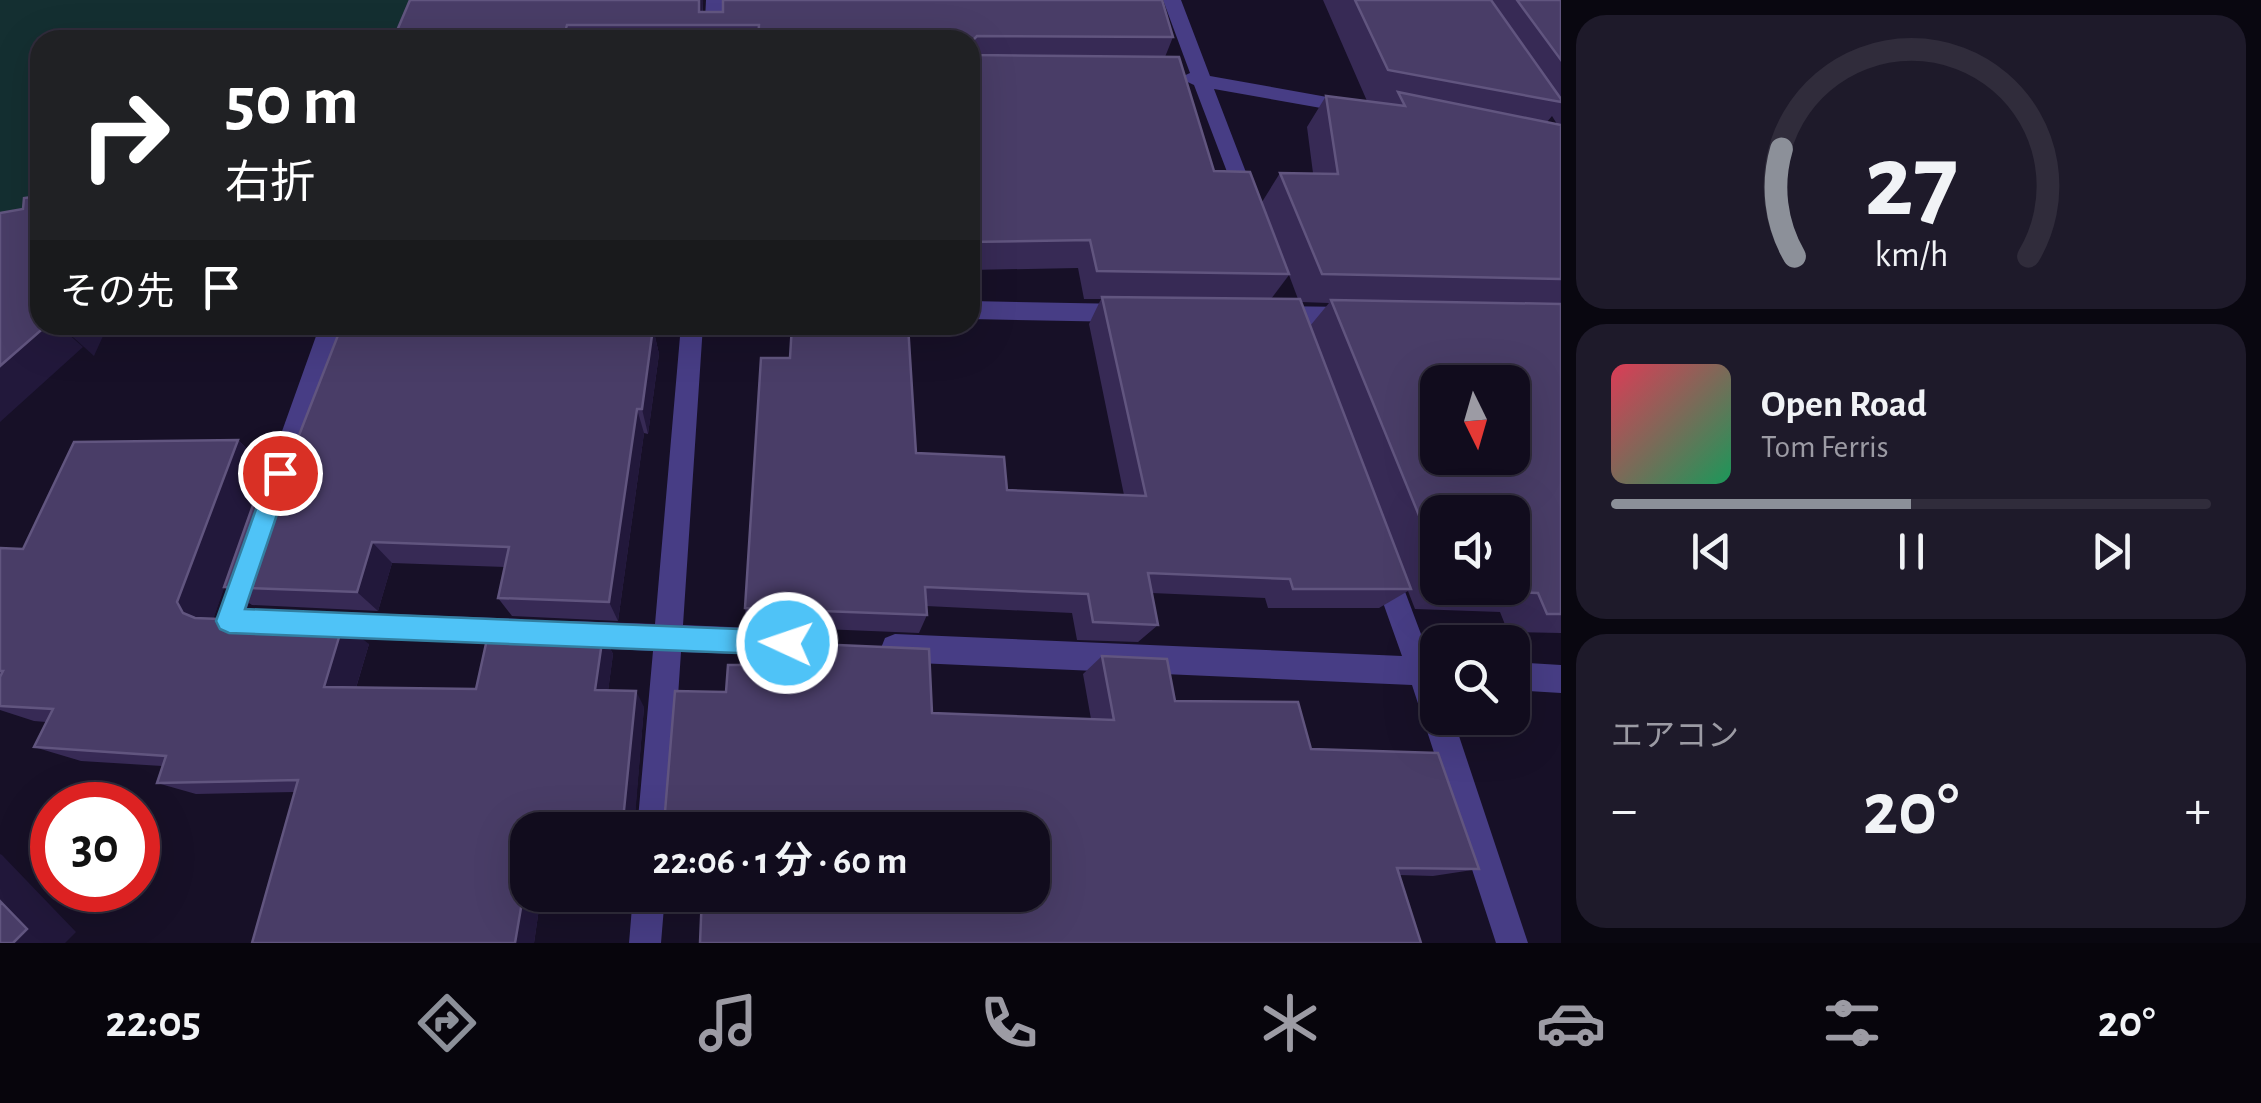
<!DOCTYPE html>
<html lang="ja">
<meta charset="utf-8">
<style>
body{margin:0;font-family:"Alegreya Sans","Noto Sans JP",sans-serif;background:#1e1a2a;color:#f1f3f6;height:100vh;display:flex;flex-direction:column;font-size:38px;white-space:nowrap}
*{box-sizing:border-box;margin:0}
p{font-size:32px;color:#9c9ba4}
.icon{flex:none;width:55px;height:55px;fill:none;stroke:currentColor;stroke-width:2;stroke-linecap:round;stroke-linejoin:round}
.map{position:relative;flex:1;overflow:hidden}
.sheet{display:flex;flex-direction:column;gap:15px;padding:15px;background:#090710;width:700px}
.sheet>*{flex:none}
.hud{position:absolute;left:30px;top:30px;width:950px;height:305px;border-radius:30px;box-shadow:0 10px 40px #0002,0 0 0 2px #302c3b;background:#202124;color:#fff;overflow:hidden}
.needle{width:65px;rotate:175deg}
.fabs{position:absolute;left:1420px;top:365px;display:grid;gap:20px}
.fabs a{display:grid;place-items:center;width:110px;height:110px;border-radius:20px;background:#110c1d;box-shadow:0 10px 40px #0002,0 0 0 2px #302c3b;font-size:50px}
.speed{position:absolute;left:30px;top:782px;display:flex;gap:20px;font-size:50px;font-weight:700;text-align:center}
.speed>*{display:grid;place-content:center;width:130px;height:130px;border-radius:50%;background:#110c1d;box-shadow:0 10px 40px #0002,0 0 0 2px #302c3b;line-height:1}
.speed .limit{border:15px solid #d22;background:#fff;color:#111}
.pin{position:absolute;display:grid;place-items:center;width:85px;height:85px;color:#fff;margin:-42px;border:5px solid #fff;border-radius:50%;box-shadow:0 2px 10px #0007}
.me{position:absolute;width:110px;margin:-55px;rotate:273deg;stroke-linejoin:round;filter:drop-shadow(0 0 8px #0008)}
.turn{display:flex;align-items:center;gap:35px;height:210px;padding:0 30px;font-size:45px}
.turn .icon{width:130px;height:130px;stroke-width:2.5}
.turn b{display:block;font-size:70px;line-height:85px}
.then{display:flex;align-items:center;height:95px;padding:0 30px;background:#0003;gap:20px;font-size:38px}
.big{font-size:75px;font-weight:700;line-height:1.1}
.sheet .card{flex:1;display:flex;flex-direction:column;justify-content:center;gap:15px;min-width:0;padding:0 35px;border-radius:30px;background:#1e1a2a}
.sheet .dial{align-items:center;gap:0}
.dial svg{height:260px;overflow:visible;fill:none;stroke:#302c3b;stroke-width:7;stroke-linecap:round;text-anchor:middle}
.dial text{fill:#f1f3f6;stroke:none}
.song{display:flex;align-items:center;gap:30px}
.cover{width:120px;height:120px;border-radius:15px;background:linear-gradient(135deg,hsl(350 70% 55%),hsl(150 70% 35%))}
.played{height:10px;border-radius:5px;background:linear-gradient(90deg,#8c9099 50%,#302c3b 50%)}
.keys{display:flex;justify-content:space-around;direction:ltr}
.heat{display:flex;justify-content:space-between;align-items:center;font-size:55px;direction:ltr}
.trip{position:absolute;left:510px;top:812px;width:540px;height:100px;border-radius:30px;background:#110c1d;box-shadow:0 10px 40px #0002,0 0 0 2px #302c3b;font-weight:700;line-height:100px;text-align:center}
.tab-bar{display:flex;height:160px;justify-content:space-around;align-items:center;background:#07050c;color:#9c9ba4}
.tab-bar .icon{width:70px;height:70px}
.tab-bar .current{color:#8c9099}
.tab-bar b{font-size:45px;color:#f1f3f6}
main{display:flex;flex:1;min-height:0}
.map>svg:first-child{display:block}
.green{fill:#142f31}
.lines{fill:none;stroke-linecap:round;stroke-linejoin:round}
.minor{fill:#473d85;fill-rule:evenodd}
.wall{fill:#372a55;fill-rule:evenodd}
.shaded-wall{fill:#22183b}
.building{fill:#493d67;stroke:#61557f;stroke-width:2.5;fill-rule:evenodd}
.route{fill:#4fc3f7;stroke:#337fa1;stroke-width:2.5}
</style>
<main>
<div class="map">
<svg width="1561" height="943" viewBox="0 0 1561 943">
<rect width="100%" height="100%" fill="#171027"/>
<path class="green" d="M0 0H419L405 40H40V225L0 238Z"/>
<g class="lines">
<path class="minor" d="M706 0H724L722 40H704Z
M1163 0H1181L1210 76 1355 102 1364 108 1355 114 1214 89 1257 201 1247 208 1240 206 1194 85 1179 78 1190 73Z
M970 301 1126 304 1137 313 1126 322 970 319Z
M1271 306 1351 307 1362 316C1352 330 1270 329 1260 315Z
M320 325H342L292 476 288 484 279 487 270 484 266 476Z
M681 325H703L683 625 775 629 785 632 789 642 785 652 775 655 681 652 669 830H637L653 651 571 647 561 643 557 634 561 625 571 621 655 624Z
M248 554 257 557 261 566 247 608 271 613 275 622 271 631C255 637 235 636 219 630L215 621 239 557Z
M1383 554 1392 557 1430 658H1438V718H1453L1528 943H1496L1412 685 895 662 885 658 881 648 885 638 895 634 1402 656 1370 566 1374 557Z
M311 611 521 619 531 623 535 632 531 641 521 645 311 637 301 633 297 624 301 615Z
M1512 662 1561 665V693L1512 690Z
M633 895H665L661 943H629Z"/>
</g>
<path class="wall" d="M410 0H703V12L1173 37 1165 57 1214 171 1262 202 1280 173H1313L1307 127 1326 96 1367 101 1323 0H1561V633L1508 632 1500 612 1415 609 1408 591 1379 608H1268L1265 598 1152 593 1158 625 1138 642 1077 640 1072 613 926 606 927 615 919 633 747 626 745 608 790 358 916 453 1007 490 1124 495 1089 324 1101 299H1084L1078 268 970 270V40H393ZM1552 116 1557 124 1547 122ZM1289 275 1298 299H1271ZM1301 302 1329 303 1310 326ZM1438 512 1512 588H1438Z
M606 327 653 328 659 354 648 434 644 433 618 621 512 616 498 598 505 567 392 563 378 611 252 605 224 587 296 443Z
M238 440 266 467 213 619 369 644 356 688 476 689 603 635 613 654 608 691 644 707 634 825 664 824 932 713 1091 719 1083 674 1102 656 1175 701 1311 749 1479 869 1433 876 1399 875 1032 830H528V895H541L534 943 295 792 196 794 157 783 162 766 81 761 34 747 46 722 34 721 0 710V548L23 549Z"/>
<path class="shaded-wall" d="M699 0H703L702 25 699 12Z
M567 25 571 40H563Z
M47 325H58L83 347 0 422V366Z
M66 325H108L94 356 64 329Z
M653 328 659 354 648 434 642 409Z
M637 409 644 433 618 621 609 602Z
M238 440 266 467 212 623 183 613 177 602Z
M372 542 392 563 378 611 357 592Z
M343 624 369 644 351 704 324 687Z
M603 635 613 654 606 707 595 690Z
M636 691 644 707 634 830 623 820Z
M0 854 2 855 76 932 65 943H13L0 901Z
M528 867V895H541L534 943H515Z"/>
<path class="building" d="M410 0H699V12H723V0H1162L1173 37 977 36 973 40 974 55 1179 57 1214 171 1250 172 1289 274 1097 271 1090 240 970 242V40H758L759 25H567L563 40H393Z
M1355 0H1491L1561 99V102L1388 70Z
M1517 0H1561V60Z
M1398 92 1561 125V279L1322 274 1280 173 1338 174 1326 96 1405 106Z
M40 196V325H47L0 366V213L23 209 24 198Z
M1102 297 1300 299 1411 589H1293L1290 579 1148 573 1158 625 1093 622 1088 594 925 587 927 615 745 608 761 358H790L792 325H908L916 453 1004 457 1007 490 1146 496Z
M1331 300 1561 304V614H1547L1538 593 1449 590 1448 588H1512V512H1438V562ZM1438 382H1512V458H1438Z
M342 325H594V326L653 328 642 409H637L609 602 498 598 509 547 372 542 357 592 224 587 275 443H296Z
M238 440 177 602 183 613 195 618 343 624 324 687 476 689 489 630 603 635 595 690 636 691 623 820 627 825 664 824 675 691 726 692 728 665H741L742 641 929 649 932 713 1114 720 1102 656 1167 659 1175 701 1298 702 1311 749 1438 753 1479 869 1397 868 1421 943H700L702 895H1032V830H528V867L515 943H252L298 780 157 783 166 756 34 747 53 709 0 706V677L3 671H0V548L23 549 74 442Z
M0 901 27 929 13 943H0Z"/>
<path class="route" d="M280 463 288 466 291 473 245 609 787 631 796 634 800 643 796 652 787 655 229 633 220 629 216 621 269 473 272 466Z"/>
</svg>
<div class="fabs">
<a><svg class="needle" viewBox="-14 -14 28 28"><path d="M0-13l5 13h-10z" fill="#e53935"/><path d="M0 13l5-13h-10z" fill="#9c9ba4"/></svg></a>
<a><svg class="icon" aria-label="sound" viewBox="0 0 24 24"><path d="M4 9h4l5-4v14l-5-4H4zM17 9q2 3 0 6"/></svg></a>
<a><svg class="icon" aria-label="search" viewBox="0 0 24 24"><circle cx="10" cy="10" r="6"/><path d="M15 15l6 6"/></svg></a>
</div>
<div class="speed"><div class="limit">30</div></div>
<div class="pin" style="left:280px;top:473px;background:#d93025"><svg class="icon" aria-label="arrive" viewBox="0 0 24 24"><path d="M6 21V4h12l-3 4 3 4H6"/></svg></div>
<svg class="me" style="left:787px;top:643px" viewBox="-20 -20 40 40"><circle r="17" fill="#4fc3f7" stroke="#fff" stroke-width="3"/><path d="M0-11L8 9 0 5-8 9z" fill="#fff"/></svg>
<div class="trip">22:06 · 1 分 · 60 m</div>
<div class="hud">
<div class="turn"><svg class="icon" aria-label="right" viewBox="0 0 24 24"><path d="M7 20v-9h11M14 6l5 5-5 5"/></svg><div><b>50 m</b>右折</div></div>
<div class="then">その先<svg class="icon" aria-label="arrive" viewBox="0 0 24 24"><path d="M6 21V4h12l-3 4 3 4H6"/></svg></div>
</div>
</div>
<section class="sheet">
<div class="card dial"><svg viewBox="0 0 100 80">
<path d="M14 69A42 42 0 1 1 86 69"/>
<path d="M14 69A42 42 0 0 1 10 36" stroke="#8c9099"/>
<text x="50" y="56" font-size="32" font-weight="700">27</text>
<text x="50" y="72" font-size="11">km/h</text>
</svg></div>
<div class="card">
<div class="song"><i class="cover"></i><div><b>Open Road</b><p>Tom Ferris</p></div></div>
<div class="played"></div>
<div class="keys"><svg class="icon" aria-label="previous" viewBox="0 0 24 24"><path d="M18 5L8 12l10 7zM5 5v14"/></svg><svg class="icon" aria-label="pause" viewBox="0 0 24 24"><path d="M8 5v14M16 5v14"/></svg><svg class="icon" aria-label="next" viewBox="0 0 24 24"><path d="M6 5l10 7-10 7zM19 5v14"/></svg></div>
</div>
<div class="card"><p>エアコン</p>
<div class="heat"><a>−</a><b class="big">20°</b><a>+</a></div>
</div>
</section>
</main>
<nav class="tab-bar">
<b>22:05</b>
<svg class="icon current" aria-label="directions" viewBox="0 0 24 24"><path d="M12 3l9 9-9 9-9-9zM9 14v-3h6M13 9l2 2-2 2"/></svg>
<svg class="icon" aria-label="music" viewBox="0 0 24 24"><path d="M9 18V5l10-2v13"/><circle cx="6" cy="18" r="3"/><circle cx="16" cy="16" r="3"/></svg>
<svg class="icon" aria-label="phone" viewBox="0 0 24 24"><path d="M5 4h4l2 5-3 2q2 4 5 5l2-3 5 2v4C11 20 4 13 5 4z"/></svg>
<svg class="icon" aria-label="climate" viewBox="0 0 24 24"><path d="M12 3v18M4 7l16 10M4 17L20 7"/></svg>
<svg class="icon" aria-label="car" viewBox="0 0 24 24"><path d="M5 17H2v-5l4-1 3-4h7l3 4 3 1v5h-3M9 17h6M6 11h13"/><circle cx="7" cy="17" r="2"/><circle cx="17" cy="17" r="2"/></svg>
<svg class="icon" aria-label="filters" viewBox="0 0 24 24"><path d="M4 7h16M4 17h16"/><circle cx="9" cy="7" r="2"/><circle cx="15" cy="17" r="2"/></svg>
<b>20°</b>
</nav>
